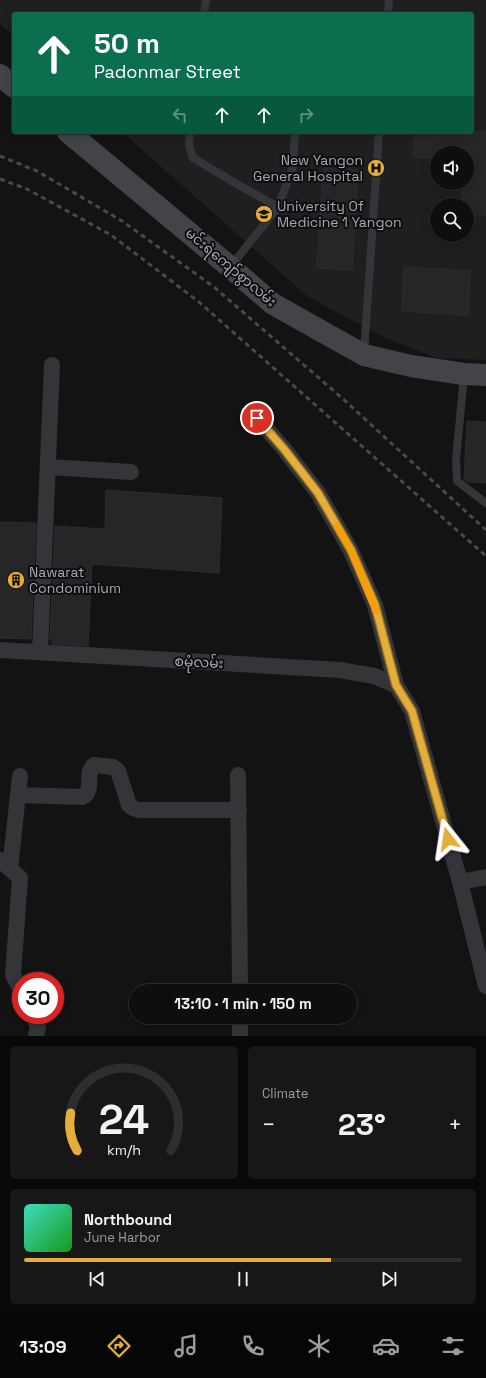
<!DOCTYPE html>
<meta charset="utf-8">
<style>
body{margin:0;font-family:"Space Grotesk","Noto Sans Myanmar",sans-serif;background:#171718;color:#f1f3f6;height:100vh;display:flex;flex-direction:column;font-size:15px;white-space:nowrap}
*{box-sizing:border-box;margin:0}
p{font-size:13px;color:#9b9c9e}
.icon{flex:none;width:22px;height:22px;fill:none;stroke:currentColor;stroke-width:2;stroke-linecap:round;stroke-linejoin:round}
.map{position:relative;height:1036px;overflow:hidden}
.details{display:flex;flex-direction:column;gap:10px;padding:10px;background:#080808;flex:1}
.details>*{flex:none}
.guide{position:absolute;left:12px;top:12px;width:462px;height:122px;border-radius:4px;box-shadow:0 2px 10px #0003,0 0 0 1px #2e2e2f;background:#0b6e4f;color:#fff;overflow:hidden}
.tools{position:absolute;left:430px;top:146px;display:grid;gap:8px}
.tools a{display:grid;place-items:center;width:44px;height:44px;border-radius:50%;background:#0e0e0f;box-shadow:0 2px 10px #0003,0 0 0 1px #2e2e2f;font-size:20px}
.speed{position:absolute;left:12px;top:972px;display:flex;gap:8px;font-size:20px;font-weight:700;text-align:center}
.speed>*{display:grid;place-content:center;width:52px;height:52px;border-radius:50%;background:#0e0e0f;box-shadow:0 2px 10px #0003,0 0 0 1px #2e2e2f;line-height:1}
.speed .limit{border:6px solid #d22;background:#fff;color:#111}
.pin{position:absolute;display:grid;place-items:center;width:34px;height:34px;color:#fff;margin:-17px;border:2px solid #fff;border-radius:50%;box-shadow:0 1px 4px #0007}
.me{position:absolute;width:44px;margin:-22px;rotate:345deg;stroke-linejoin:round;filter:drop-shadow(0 0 3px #0008)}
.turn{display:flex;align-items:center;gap:14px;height:84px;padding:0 16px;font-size:18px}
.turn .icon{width:52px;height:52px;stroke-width:2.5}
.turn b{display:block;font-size:28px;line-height:34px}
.lanes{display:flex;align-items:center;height:38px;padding:0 16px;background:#0003;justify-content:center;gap:20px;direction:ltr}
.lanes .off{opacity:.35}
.big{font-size:30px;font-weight:600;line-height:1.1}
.details .widget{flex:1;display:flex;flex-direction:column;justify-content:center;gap:6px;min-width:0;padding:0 14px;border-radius:6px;background:#171718}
.details .dial{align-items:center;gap:0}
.dial svg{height:104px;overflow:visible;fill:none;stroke:#2e2e2f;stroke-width:7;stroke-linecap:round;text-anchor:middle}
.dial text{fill:#f1f3f6;stroke:none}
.song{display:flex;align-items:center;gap:12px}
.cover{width:48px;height:48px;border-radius:6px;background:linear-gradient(135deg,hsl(170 70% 55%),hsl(120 70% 35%))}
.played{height:4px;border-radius:2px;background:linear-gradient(90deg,#e5ad3a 70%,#2e2e2f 70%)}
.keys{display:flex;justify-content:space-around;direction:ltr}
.heat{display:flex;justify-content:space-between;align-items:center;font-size:22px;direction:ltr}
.details .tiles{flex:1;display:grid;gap:10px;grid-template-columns:1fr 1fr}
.widget:last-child{grid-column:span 2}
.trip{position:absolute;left:129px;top:984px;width:228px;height:40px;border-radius:20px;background:#0e0e0f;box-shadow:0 2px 10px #0003,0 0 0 1px #2e2e2f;font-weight:600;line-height:40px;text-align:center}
.tab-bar{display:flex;height:64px;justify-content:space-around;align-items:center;background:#060606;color:#9b9c9e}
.tab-bar .icon{width:28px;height:28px}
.tab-bar .active{color:#e5ad3a}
.tab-bar b{font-size:18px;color:#f1f3f6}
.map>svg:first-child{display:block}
.built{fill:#1f1f21;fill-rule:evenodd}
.building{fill:#262628;stroke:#2d2d30}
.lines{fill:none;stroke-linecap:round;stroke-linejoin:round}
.service{stroke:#343539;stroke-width:8}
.minor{stroke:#343539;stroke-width:16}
.secondary{stroke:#424449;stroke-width:22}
.rail{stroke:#47494e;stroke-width:3;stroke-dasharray:5 4;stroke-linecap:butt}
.route-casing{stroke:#957026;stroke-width:10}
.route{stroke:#e5ad3a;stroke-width:7}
.slow{stroke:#f59e0b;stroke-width:7}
.labels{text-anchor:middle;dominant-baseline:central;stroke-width:4;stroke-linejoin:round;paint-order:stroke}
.poi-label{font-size:14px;fill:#a5a9b4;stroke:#0e0e0f;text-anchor:start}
.street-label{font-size:14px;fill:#a5a9b4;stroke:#0e0e0f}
</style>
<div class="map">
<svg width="486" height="1036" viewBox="0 0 486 1036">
<rect width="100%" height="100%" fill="#131314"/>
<path class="built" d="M0 0H486V360L437 358 383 337 307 296 122 132H472V14H14V36L0 24ZM437 153H467V183H437ZM437 205H467V235H437Z"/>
<path class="building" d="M415 132H486V215L467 214V205H462L463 183H467V153H437V158L413 157Z
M323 168 358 170 352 270 317 268Z
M404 267 470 271 468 315 402 311Z
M467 421 486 422V483L468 482 464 479Z
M106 490 222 498 219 573 92 564 88 646 52 644V640H50L55 526 105 529Z
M0 522 35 523 36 525 31 639 0 638Z"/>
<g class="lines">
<path class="service" d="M204 14 206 0
M388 14 389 0
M190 132 189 145 193 158 235 183 278 207
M231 266 278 207 293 167 295 132
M364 353 379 132
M464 375 456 460 457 481 486 503"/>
<path class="minor" d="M257 418 284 449 318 493 351 551 375 605 396 685 412 711 460 882 486 986
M48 467 131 472
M0 650 340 670 374 676 396 685
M40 652 52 365
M238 775 240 991
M18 795 82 797C95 792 84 773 94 765L113 767 118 771 129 805 133 808 139 810H239
M0 860 20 878 13 975 21 990
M10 869 20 776
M460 882 486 877
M33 1015 38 1027 36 1036
M240 1017V1036"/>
<path class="secondary" d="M0 75 14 87
M68 132 230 267 273 304 364 355 411 366 464 374 486 375"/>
<path class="rail" d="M0 156 37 171 122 221 214 287 342 398 486 530
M0 179 27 189 111 235 199 302 486 556"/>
</g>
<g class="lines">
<defs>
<path id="route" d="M257 418 284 449 318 493 351 550 375 605 396 685 412 711 448 839"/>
</defs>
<use href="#route" class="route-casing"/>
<use href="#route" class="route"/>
<path class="slow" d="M337 526 351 550 376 611"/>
</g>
<defs>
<symbol id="hospital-disc" viewBox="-11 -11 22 22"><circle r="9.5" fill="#e5ad3a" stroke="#0e0e0f"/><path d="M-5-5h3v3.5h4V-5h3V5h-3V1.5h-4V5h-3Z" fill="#111"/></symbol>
<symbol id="university-disc" viewBox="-11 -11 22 22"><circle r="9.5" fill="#e5ad3a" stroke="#0e0e0f"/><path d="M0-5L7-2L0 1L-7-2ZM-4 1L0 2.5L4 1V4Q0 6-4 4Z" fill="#111"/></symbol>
<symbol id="building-disc" viewBox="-11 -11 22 22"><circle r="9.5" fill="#e5ad3a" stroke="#0e0e0f"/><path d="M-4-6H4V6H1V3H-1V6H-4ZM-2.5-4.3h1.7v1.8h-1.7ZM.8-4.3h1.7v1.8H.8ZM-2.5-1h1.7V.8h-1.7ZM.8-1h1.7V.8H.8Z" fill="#111"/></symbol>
</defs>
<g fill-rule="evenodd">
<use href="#hospital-disc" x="366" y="158" width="20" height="20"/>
<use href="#university-disc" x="254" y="204" width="20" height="20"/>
<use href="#building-disc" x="6" y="570" width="20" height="20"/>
</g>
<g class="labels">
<g class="poi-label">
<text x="363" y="160" text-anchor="end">New Yangon<tspan x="363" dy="16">General Hospital</tspan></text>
<text x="277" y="206">University Of<tspan x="277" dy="16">Medicine 1 Yangon</tspan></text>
<text x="29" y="572">Nawarat<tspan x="29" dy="16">Condominium</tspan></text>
</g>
<g class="street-label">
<text transform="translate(231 267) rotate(40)">မင်းရဲကျော်စွာလမ်း</text>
<text transform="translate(199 662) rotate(3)">စမုံလမ်း</text>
</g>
</g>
</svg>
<div class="tools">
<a><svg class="icon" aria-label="sound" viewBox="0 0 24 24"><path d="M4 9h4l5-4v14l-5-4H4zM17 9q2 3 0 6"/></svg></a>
<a><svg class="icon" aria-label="search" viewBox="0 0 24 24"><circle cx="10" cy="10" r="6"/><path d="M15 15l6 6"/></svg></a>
</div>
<div class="speed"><div class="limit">30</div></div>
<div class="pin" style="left:257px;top:418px;background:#d93025"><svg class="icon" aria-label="arrive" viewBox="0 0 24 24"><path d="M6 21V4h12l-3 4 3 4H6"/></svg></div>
<svg class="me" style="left:448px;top:839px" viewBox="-20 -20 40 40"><path d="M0-17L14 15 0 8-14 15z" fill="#e5ad3a" stroke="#fff" stroke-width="4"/></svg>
<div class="trip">13:10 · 1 min · 150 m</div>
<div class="guide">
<div class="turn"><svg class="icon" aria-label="ahead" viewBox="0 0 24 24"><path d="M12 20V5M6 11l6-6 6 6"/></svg><div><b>50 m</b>Padonmar Street</div></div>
<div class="lanes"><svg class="icon off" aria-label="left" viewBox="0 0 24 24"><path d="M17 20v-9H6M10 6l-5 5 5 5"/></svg><svg class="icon" aria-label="ahead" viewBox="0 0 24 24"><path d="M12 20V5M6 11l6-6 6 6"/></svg><svg class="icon" aria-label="ahead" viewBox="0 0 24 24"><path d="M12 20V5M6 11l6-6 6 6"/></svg><svg class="icon off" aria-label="right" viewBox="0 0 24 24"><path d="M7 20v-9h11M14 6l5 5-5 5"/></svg></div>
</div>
</div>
<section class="details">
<div class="tiles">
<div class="widget dial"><svg viewBox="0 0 100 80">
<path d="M14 69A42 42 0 1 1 86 69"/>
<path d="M14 69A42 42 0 0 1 9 40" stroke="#e5ad3a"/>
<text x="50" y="56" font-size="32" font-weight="700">24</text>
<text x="50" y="72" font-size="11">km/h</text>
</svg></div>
<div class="widget"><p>Climate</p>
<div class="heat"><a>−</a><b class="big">23°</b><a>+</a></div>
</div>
<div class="widget">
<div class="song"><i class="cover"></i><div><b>Northbound</b><p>June Harbor</p></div></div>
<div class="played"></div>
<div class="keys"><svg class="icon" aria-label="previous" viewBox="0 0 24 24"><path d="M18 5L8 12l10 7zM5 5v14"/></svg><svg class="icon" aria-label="pause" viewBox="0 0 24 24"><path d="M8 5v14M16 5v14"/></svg><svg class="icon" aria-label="next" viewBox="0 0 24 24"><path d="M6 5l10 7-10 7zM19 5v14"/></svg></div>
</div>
</div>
</section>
<nav class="tab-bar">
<b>13:09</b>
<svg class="icon active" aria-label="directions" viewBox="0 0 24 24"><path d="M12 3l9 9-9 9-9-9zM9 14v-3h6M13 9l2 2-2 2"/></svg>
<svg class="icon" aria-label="music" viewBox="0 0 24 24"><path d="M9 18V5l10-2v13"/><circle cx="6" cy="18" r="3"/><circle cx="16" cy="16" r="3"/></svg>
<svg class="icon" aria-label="phone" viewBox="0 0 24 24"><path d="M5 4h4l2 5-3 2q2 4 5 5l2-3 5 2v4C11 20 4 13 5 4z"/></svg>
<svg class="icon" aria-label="climate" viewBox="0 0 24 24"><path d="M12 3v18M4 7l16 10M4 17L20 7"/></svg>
<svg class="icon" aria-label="car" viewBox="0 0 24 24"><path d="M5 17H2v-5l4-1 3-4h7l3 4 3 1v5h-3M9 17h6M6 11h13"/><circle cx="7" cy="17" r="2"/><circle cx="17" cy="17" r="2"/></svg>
<svg class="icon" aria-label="filters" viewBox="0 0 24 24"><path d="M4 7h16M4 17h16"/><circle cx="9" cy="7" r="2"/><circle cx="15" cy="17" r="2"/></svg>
</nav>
